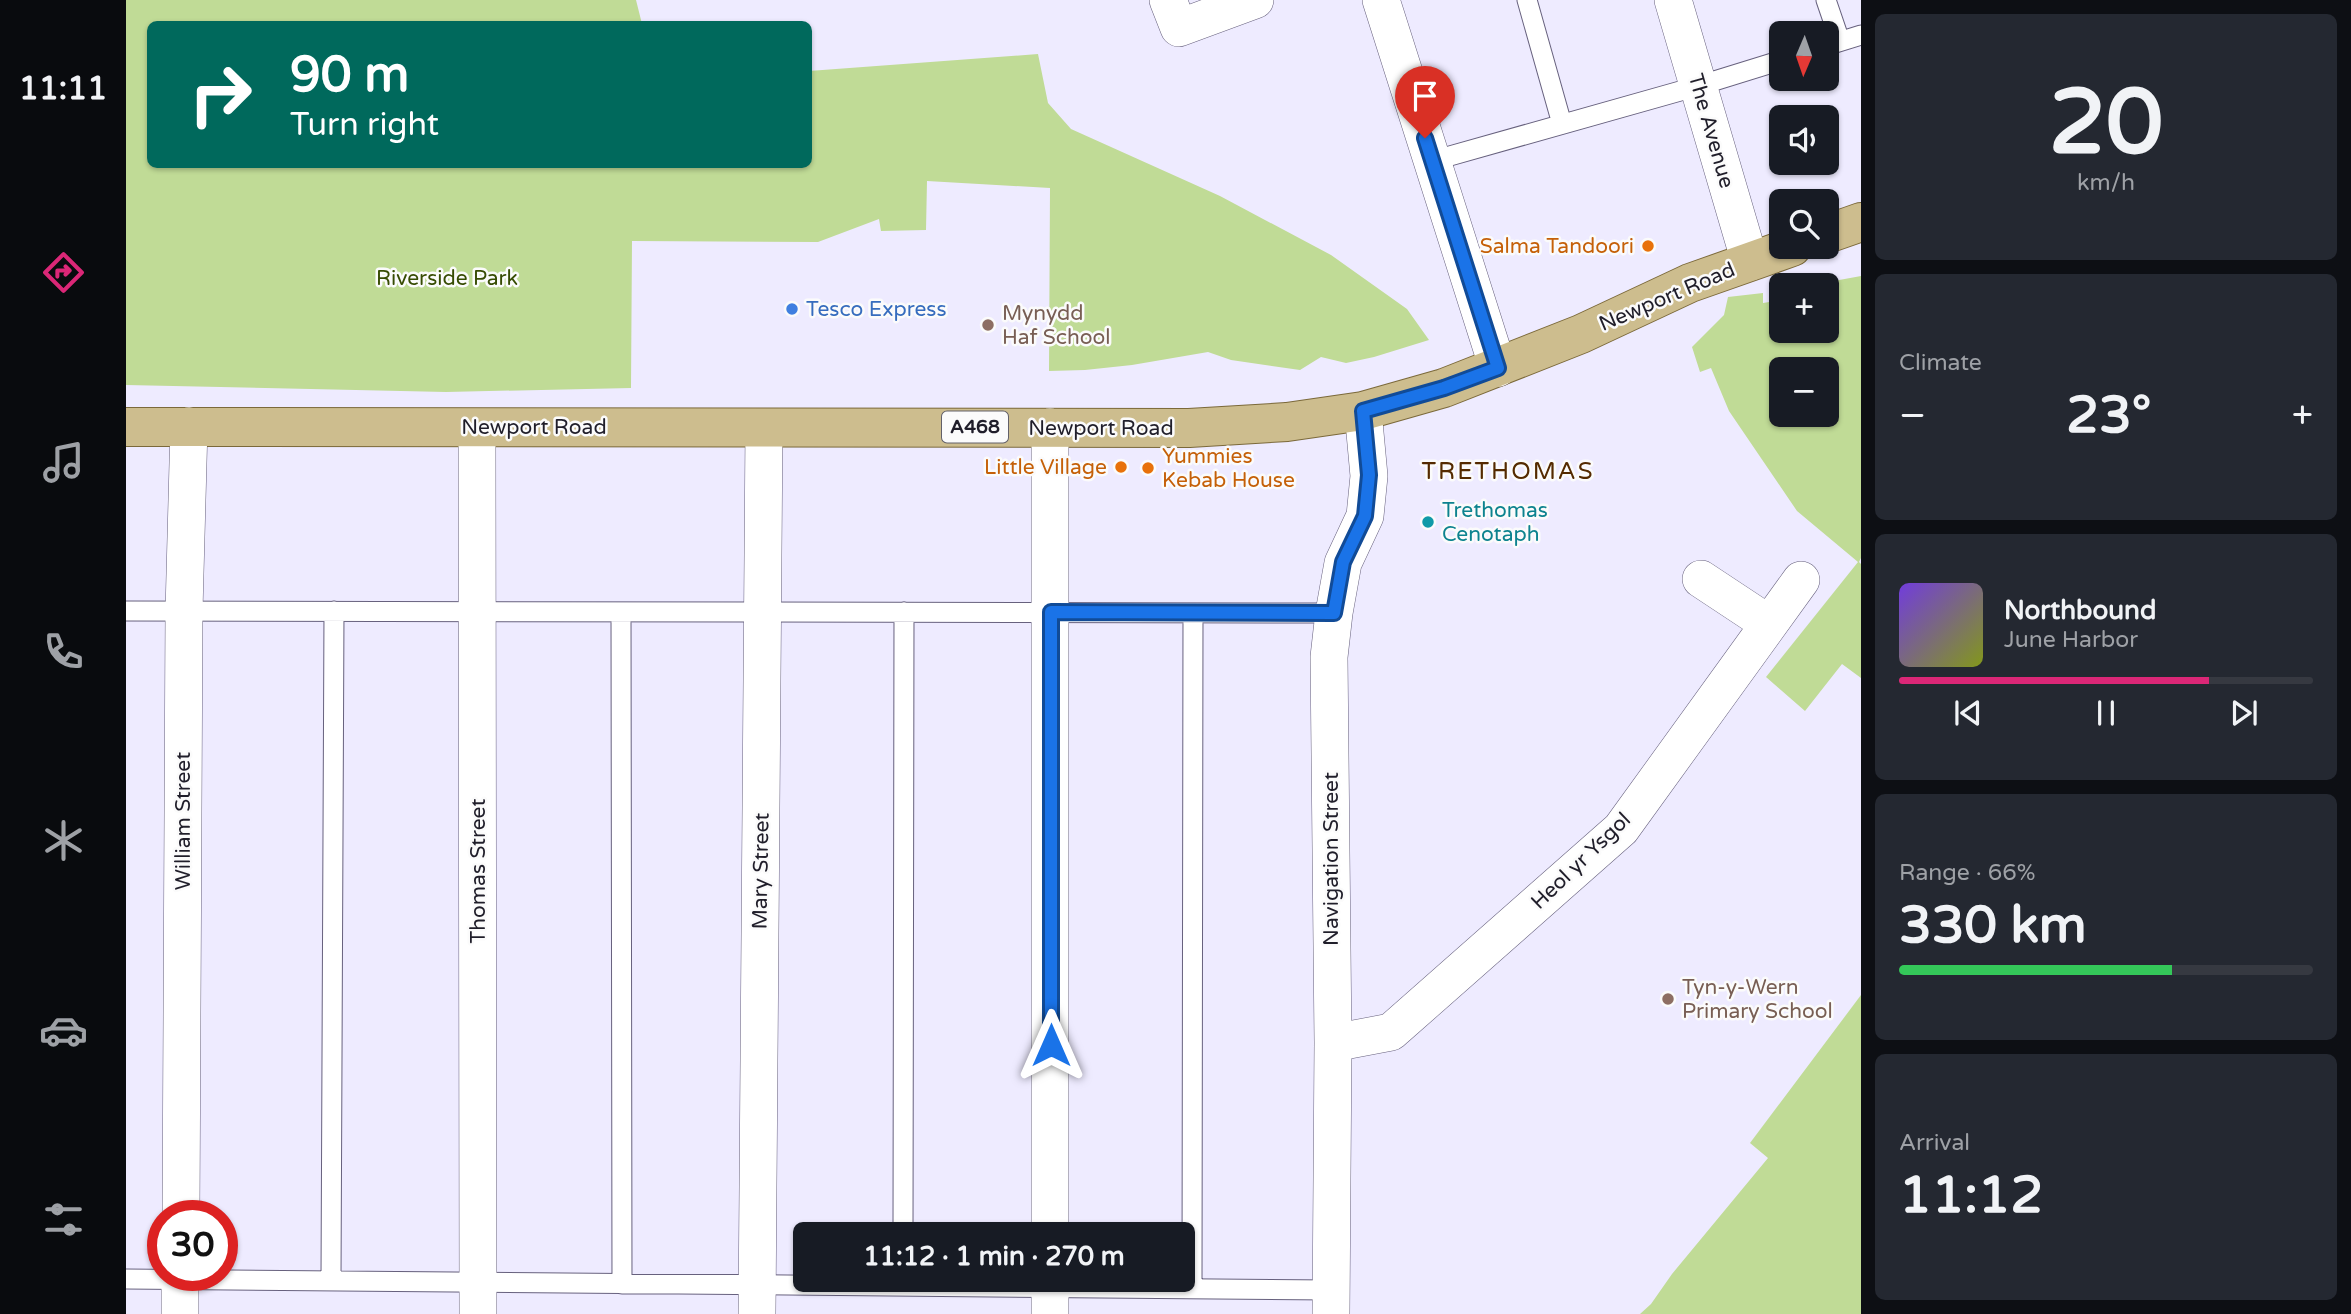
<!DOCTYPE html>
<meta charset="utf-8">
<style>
body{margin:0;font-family:"Varela Round",sans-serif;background:#242831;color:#f1f3f6;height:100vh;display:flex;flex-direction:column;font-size:26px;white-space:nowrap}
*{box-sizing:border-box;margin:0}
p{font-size:23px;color:#9ea1a6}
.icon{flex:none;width:38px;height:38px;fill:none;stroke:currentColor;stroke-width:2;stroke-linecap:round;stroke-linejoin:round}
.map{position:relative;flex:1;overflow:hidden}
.sheet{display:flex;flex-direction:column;gap:14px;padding:14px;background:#0d0f14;width:490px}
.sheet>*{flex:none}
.top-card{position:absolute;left:21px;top:21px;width:665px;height:147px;border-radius:10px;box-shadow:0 2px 5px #0004;background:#00695c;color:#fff;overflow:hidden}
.needle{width:46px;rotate:182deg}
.tools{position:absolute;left:1643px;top:21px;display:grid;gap:14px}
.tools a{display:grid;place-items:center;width:70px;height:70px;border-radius:10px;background:#171b24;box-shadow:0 2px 5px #0004;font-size:35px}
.speed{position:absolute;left:21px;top:1200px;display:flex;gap:14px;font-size:35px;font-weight:700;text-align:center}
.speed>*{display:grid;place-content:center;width:91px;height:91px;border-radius:50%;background:#171b24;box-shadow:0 2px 5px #0004;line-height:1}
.speed .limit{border:10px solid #d22;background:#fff;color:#111}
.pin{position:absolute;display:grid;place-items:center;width:60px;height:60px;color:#fff;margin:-72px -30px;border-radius:50% 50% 50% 0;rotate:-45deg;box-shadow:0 0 7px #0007}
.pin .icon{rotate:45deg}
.me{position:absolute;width:77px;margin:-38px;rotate:0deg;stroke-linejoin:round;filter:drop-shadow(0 0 5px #0008)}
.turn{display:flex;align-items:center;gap:24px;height:147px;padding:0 28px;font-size:32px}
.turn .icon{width:91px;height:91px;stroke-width:2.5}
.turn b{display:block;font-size:49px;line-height:60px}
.big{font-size:52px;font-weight:700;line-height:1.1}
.sheet .card{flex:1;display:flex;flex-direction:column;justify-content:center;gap:10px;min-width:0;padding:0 24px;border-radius:10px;background:#242831}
.sheet .dial{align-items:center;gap:0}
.dial b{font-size:91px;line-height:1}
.song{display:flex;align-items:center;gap:21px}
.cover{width:84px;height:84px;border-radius:10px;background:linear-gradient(135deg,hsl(260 70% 55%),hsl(70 70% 35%))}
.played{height:7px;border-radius:4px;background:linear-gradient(90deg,#db2777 75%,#363941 75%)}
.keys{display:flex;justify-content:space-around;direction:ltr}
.heat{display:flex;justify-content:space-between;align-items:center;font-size:38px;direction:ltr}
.charge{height:10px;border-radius:5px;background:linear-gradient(90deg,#34c759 66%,#363941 0)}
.trip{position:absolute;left:667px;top:1222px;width:402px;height:70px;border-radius:10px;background:#171b24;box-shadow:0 2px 5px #0004;font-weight:700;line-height:70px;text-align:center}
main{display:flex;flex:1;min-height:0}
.tabs{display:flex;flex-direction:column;width:126px;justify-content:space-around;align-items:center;background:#090b0e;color:#9ea1a6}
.tabs .icon{width:49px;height:49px}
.tabs .on{color:#db2777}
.tabs b{font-size:32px;color:#f1f3f6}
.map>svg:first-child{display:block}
.green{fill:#c0db96;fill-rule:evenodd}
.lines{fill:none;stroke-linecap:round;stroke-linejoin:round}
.lane-casing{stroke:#67617e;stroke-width:21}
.street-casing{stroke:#67617e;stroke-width:38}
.primary-casing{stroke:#7b693a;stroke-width:40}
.lane{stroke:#fff;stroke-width:19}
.street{stroke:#fff;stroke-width:37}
.primary{stroke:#cdbd8e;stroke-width:38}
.route-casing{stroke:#114b97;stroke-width:18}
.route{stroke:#1a73e8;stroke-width:12}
.food-dot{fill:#e8710a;stroke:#fbfbfb;stroke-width:2.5}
.shop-dot{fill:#3f7fe0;stroke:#fbfbfb;stroke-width:2.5}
.education-dot{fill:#8d6e63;stroke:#fbfbfb;stroke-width:2.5}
.culture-dot{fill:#0f9aa8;stroke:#fbfbfb;stroke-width:2.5}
.labels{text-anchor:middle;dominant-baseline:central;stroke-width:5;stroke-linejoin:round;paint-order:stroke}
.shield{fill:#fbfbfb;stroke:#626069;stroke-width:2}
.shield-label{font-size:19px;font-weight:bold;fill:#201e2a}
.street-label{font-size:21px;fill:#201e2a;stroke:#fbfbfb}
.food-label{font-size:21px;fill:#c56008;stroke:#fbfbfb;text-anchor:end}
.park-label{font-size:21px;fill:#374c03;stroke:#fbfbfb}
.shop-label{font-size:21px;fill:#366cbe;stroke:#fbfbfb;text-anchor:start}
.education-label{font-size:21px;fill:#785e54;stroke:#fbfbfb;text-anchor:start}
.culture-label{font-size:21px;fill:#0d838f;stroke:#fbfbfb;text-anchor:start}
.quarter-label{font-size:24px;letter-spacing:2px;fill:#542a00;stroke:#fbfbfb}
</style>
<main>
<nav class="tabs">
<b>11:11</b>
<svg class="icon on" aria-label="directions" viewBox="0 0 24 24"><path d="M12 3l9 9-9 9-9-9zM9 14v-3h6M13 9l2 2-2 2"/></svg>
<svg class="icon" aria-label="music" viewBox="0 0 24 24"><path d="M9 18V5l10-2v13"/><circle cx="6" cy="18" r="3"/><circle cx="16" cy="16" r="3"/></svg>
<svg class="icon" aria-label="phone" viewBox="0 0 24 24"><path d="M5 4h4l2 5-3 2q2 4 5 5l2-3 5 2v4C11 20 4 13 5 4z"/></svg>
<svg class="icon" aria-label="climate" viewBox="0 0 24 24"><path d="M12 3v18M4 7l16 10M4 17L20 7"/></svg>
<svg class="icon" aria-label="car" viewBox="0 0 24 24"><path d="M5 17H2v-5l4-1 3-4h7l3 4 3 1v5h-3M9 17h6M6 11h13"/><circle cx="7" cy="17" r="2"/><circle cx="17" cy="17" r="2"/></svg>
<svg class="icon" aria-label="filters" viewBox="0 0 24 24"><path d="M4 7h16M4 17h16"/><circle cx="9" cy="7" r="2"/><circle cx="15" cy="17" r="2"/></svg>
</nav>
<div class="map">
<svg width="1735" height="1314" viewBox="0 0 1735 1314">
<rect width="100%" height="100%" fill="#eeebff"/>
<path class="green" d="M0 0H510L516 24H24V164H682L683 71 912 54 922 103 945 129 1094 196 1205 255 1281 309 1303 340 1248 357 1220 363 1195 357 1174 370 1105 360 1082 352 1006 365 959 370 923 371 924 188 801 181 800 230 755 231 753 219 692 242 506 241 505 388 320 392 0 385Z
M1735 276V558L1733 562 1735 564V678L1716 664 1679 711 1640 677 1732 562 1671 511 1603 411 1585 368 1574 372 1566 347 1598 315 1602 297 1637 293V303L1655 300 1656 331H1701V285H1686ZM1656 369H1701V415H1656Z
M1735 995V1314H1514L1525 1304 1546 1274 1642 1158 1624 1143Z"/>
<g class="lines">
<defs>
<path id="lane" d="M1401 0 1436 124
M1700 0 1714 41
M1703 45 1735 35
M1306 161 1572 86 1656 60
M0 611 1208 613
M495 612 496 1284
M777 1234 778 612
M0 1279 1204 1290
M205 1281 208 611
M1066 1288 1067 613"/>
<path id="street" d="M1042 0 1053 28 1129 0
M1255 0 1372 368
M1547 0 1624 262
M924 427V1234
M351 428 352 1314
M1575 579 1643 624
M1207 1043 1265 1032 1495 829 1675 580
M55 1216 58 611 63 426
M54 1314V1276
M631 1314 638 428
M924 1314V1279
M1205 1314 1207 1043 1203 657 1208 613 1217 563 1239 516 1243 476 1237 411"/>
<path id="primary" d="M1701 234 1735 222
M0 427 1063 428 1161 422 1237 411 1318 388 1455 334 1564 283 1666 247"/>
</defs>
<use href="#lane" class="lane-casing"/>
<use href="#street" class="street-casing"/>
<use href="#primary" class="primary-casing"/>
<use href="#lane" class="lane"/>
<use href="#street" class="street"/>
<use href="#primary" class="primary"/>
</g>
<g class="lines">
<defs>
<path id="route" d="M925 1045V612L1208 613 1217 562 1239 516 1243 475 1237 411 1318 388 1372 368 1299 138"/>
</defs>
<use href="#route" class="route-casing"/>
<use href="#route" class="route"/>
</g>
<g class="food-dot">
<circle cx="1522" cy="246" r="7"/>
<circle cx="995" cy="467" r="7"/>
<circle cx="1022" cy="468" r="7"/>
</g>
<circle class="shop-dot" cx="666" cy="309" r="7"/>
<g class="education-dot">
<circle cx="862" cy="325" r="7"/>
<circle cx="1542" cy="999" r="7"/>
</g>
<circle class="culture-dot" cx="1302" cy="522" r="7"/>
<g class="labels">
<rect class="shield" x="816" y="411.5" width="66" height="31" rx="5"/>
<g class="shield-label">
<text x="849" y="427">A468</text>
</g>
<g class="street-label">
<text transform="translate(1585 131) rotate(74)">The Avenue</text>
<text transform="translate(1541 297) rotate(-23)">Newport Road</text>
<text x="408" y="427">Newport Road</text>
<text x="975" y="428">Newport Road</text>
<text transform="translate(57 821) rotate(-90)">William Street</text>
<text transform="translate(1205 859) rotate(-90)">Navigation Street</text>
<text transform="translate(1455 861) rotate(-44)">Heol yr Ysgol</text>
<text transform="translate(352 871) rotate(-90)">Thomas Street</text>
<text transform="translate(635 871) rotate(-89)">Mary Street</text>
</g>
<g class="food-label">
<text x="1508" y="246">Salma Tandoori</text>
<text x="1036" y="456" text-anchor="start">Yummies<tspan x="1036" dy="24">Kebab House</tspan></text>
<text x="981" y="467">Little Village</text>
</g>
<g class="park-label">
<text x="321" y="278">Riverside Park</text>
</g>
<g class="shop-label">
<text x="680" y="309">Tesco Express</text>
</g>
<g class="education-label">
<text x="876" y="313">Mynydd<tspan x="876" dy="24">Haf School</tspan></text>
<text x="1556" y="987">Tyn-y-Wern<tspan x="1556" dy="24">Primary School</tspan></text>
</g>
<g class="culture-label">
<text x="1316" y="510">Trethomas<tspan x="1316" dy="24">Cenotaph</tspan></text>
</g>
<g class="quarter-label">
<text x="1382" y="471">TRETHOMAS</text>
</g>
</g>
</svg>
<div class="tools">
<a><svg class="needle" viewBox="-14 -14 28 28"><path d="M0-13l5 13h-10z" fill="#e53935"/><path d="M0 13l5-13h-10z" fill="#9ea1a6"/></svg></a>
<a><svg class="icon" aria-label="sound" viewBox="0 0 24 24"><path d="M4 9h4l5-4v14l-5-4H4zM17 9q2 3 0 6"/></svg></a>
<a><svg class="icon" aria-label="search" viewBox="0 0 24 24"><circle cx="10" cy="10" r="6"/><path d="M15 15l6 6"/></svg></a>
<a>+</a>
<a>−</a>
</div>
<div class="speed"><div class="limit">30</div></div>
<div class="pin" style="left:1299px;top:138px;background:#d93025"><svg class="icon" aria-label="arrive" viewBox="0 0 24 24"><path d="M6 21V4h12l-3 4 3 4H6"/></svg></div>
<svg class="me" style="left:925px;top:1045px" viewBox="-20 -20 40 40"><path d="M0-17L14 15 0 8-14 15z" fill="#1a73e8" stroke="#fff" stroke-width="4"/></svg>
<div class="trip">11:12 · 1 min · 270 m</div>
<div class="top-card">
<div class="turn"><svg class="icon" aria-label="right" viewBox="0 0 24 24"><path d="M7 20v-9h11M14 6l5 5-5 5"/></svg><div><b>90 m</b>Turn right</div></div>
</div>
</div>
<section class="sheet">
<div class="card dial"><b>20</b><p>km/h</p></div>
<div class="card"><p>Climate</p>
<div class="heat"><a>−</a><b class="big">23°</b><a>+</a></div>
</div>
<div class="card">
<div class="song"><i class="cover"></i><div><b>Northbound</b><p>June Harbor</p></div></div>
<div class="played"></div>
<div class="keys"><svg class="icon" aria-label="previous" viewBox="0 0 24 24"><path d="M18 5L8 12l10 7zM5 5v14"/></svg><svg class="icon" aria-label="pause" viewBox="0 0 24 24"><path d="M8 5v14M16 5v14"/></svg><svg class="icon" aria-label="next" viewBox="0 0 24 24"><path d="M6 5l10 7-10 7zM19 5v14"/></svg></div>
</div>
<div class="card"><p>Range · 66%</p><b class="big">330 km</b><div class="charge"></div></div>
<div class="card"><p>Arrival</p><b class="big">11:12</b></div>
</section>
</main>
